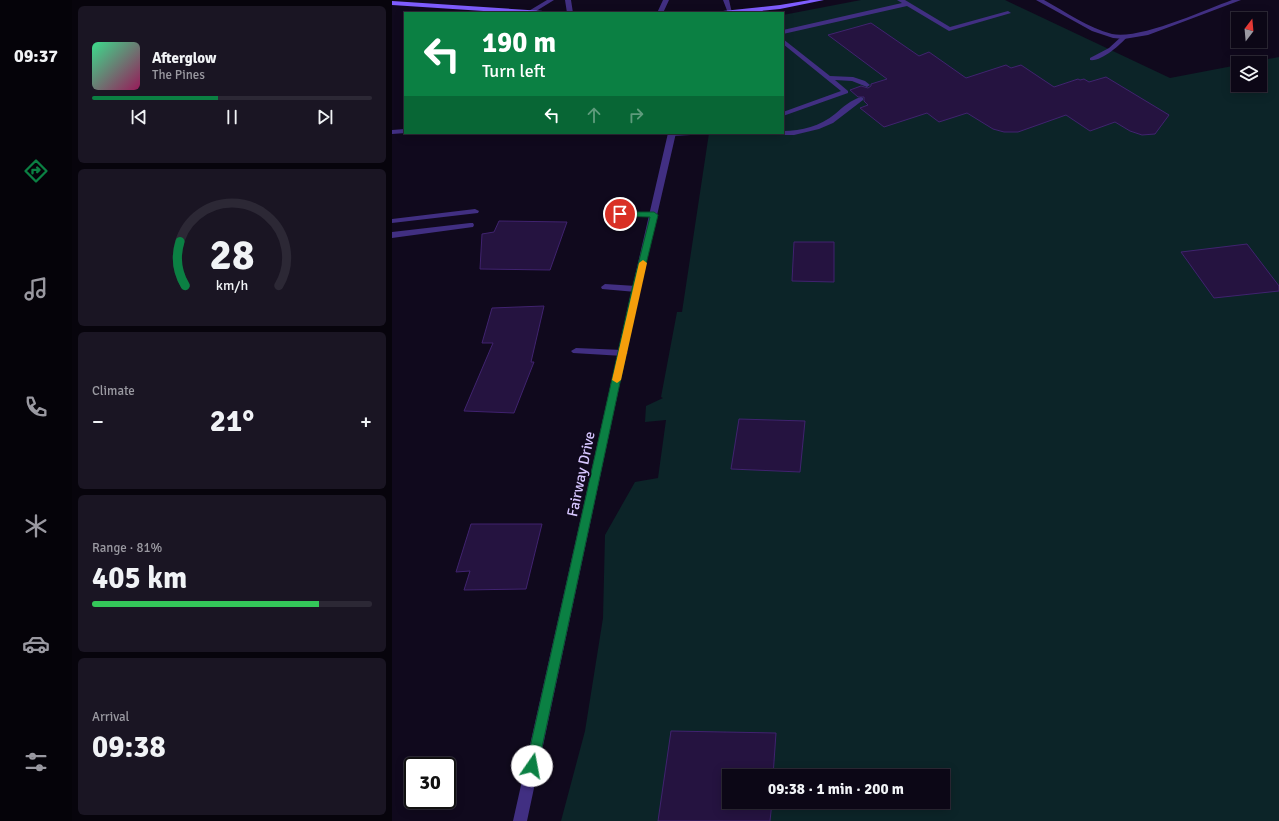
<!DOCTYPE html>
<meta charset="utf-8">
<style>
body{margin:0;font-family:Signika,sans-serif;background:#1a1523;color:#f1f3f6;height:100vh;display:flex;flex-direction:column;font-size:15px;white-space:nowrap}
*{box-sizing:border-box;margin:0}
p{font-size:13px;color:#9a99a1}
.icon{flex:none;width:22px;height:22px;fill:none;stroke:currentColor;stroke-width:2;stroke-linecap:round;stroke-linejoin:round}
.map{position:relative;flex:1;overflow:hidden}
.drawer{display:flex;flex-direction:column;gap:6px;padding:6px;background:#07040c;width:320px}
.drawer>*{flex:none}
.top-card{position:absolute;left:12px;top:12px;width:380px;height:122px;border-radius:0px;box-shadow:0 2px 10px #0003,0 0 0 1px #2c2835;background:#0b8043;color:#fff;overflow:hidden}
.needle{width:26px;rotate:16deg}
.buttons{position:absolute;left:839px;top:12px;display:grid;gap:8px}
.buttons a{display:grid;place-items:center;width:36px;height:36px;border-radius:0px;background:#0c0716;box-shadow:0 2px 10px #0003,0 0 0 1px #2c2835;font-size:20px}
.speed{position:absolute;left:12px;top:757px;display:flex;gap:8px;font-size:20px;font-weight:700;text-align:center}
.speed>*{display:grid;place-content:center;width:52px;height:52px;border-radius:50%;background:#0c0716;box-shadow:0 2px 10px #0003,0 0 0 1px #2c2835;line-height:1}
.speed .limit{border:2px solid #111;border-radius:6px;background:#fff;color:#111}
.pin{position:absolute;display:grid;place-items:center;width:34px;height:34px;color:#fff;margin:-17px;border:2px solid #fff;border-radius:50%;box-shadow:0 1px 4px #0007}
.me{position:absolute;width:44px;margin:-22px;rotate:12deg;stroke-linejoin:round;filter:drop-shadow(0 0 3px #0008)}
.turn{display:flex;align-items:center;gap:14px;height:84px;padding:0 12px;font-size:18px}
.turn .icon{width:52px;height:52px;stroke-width:2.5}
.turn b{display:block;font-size:28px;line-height:34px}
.lanes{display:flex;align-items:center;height:38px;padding:0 12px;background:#0003;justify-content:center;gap:20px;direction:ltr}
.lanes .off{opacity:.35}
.big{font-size:30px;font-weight:800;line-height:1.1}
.drawer .tile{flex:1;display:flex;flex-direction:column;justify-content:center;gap:6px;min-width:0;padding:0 14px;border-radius:6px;background:#1a1523}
.drawer .dial{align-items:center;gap:0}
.dial svg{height:104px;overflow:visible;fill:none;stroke:#2c2835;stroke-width:7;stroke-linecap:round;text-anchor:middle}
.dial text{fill:#f1f3f6;stroke:none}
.song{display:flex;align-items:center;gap:12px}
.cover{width:48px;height:48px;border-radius:6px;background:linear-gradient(135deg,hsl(150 70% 55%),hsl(330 70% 35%))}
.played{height:4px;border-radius:2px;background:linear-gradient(90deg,#0b8043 45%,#2c2835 45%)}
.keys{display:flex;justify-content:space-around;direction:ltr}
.heat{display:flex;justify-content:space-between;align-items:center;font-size:22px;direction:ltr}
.charge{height:6px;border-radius:3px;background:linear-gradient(90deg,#34c759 81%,#2c2835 0)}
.trip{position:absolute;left:330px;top:769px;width:228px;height:40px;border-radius:0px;background:#0c0716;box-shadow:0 2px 10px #0003,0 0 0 1px #2c2835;font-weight:800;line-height:40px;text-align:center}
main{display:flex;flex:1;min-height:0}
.menu{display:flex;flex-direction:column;width:72px;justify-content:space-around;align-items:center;background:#050309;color:#9a99a1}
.menu .icon{width:28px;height:28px}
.menu .current{color:#0b8043}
.menu b{font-size:18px;color:#f1f3f6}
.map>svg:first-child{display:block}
.green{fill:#0c2428;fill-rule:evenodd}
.building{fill:#251340;stroke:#40236f}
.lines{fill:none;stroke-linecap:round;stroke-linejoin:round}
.lane{fill:#412f82;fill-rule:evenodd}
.street{fill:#412f82;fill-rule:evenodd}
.secondary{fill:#7f5dff;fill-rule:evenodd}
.route{fill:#0b8043;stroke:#07532c}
.slow{fill:#f59e0b}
.labels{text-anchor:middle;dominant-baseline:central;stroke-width:4;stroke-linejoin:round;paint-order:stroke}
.street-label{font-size:15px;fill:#d7c6ff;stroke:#10091d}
</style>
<main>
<nav class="menu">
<b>09:37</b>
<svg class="icon current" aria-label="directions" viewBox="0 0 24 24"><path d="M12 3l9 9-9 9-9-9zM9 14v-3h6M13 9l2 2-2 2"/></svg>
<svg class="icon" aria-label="music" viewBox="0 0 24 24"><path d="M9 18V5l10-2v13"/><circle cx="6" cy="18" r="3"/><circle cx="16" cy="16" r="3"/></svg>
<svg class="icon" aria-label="phone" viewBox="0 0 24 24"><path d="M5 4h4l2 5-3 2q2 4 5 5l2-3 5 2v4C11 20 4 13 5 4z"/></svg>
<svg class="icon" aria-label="climate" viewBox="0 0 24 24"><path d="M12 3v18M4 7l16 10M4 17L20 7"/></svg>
<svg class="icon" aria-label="car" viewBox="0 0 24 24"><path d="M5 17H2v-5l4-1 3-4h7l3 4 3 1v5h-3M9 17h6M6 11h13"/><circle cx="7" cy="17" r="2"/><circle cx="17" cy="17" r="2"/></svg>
<svg class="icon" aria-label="filters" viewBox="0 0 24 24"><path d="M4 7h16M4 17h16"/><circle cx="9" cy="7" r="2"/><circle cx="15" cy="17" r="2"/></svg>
</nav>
<section class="drawer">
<div class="tile">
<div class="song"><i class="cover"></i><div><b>Afterglow</b><p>The Pines</p></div></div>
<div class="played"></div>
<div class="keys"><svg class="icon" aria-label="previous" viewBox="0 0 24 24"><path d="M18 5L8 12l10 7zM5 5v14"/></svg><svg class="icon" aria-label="pause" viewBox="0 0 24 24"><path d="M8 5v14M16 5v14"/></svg><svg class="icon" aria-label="next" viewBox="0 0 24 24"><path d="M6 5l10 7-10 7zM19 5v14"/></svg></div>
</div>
<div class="tile dial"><svg viewBox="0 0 100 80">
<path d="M14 69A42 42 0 1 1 86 69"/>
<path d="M14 69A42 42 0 0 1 10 35" stroke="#0b8043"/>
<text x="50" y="56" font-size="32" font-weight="700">28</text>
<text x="50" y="72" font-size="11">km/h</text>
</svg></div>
<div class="tile"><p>Climate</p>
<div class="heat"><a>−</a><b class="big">21°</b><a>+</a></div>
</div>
<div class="tile"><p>Range · 81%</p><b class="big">405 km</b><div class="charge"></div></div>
<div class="tile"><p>Arrival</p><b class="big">09:38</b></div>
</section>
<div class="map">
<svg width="887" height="821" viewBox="0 0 887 821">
<rect width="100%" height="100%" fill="#10091d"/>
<path class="green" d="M469 0H613L778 78 846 65V85H868V63H856L887 57V821H169L193 731 211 618 213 535 243 482 266 478 274 420 253 422 254 406 271 398 269 397 285 312H290L317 133H391V15ZM337 776H551V802H337Z"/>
<path class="building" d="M479 23 527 56 537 52 574 78 614 65 619 68 629 65 662 87 686 79 688 80 692 79 697 82 714 77 777 115 763 134 750 135 738 131 723 122 698 131 674 115 626 132H612L601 129 575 113 547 122 535 113 492 127 468 108 476 105 472 101V97H466L458 90 469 86 476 88 479 86V84L495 79 436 35Z
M107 221 175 222 158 270 88 269 90 234 102 232Z
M402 242H442V282L400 281Z
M855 244 887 286V291L822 298 789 252Z
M152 306 139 362H142L122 413 72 411 101 343H90L100 308Z
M347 419 413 421 408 472 339 469Z
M79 524H150L134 589 72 590 78 571 64 572Z
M279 731 384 733 381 776H337V802H380L378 821H266Z"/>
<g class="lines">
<path class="lane" d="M155 0H162L141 13 135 12Z
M173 0H179L181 13H175Z
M271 0H277L271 13H265Z
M331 0H337L340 13H336Z
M505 0H513L558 27 616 11 619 13 557 31 515 6 391 34V30L510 3Z
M730 36 735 37C728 45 709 62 698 60V58L717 48Z
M391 39 438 76 461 77 473 81 478 85 475 87 460 81 443 80 456 91V93L391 116V112L449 91 391 44Z
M469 97 471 98V100L441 123 427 129 402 135H379L375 133H391V131C410 131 428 126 443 114 451 107 459 100 469 97Z
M13 129 14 133 0 134V130Z
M277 133H303L299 135 280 136H277Z
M83 209 87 211 86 213 0 223V219Z
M225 212 262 213 266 215 262 217 228 216 224 214Z
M78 223H81L82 225 81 227 0 238V232Z
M213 284 244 286 248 289 244 292 210 289 209 287Z
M184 348 231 350 236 353 231 356 181 353 179 351Z"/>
<path class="street" d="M644 0H652C674 12 696 28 720 34 747 40 813 10 840 0H849L756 35 732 39 721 38 700 31Z
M276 133H284L248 289 135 821H121L240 289Z"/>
<path class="secondary" d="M418 0H432L388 9 349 13H328L331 11 388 5Z
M0 1 151 11 154 13H123L0 5Z"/>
</g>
<path class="route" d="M228 212H262L266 215 248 289 146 766 144 770 140 772 136 770 134 766 240 289 258 217 226 216V213Z"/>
<path class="slow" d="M251 260 255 263 229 380 225 383 220 380 247 263Z"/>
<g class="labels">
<g class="street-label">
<text transform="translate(189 474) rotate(-78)">Fairway Drive</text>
</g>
</g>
</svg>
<div class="buttons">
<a><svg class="needle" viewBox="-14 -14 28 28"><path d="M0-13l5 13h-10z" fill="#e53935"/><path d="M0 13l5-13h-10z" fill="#9a99a1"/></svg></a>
<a><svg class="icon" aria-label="layers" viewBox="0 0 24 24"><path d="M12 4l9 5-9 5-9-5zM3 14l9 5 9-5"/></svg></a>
</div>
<div class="speed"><div class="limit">30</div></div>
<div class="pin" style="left:228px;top:214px;background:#d93025"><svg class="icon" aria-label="arrive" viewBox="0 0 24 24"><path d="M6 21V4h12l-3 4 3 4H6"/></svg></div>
<svg class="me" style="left:140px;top:766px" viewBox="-20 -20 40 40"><circle r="19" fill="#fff"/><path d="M0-13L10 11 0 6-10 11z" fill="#0b8043"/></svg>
<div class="trip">09:38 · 1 min · 200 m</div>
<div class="top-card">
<div class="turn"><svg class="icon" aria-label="left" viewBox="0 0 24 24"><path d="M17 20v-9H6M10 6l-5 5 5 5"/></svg><div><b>190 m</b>Turn left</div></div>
<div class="lanes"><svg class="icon" aria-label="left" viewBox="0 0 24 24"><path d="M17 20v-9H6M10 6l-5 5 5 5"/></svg><svg class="icon off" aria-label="ahead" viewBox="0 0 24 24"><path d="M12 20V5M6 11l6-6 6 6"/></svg><svg class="icon off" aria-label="right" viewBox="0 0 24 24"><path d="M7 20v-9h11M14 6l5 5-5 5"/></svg></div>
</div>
</div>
</main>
